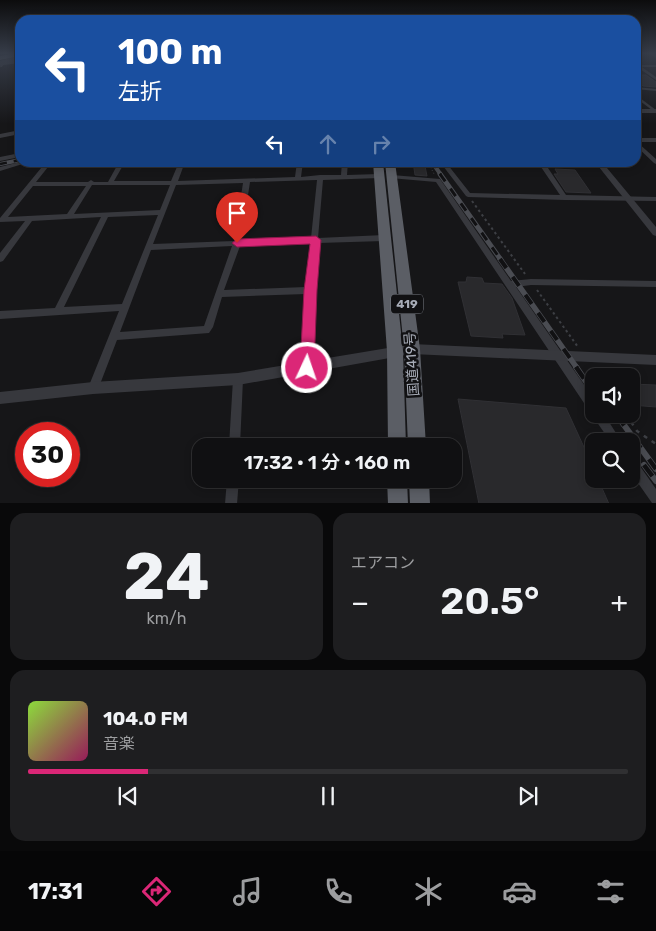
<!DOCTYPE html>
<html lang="ja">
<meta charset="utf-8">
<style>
body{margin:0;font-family:Rubik,"Noto Sans JP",sans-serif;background:#1e1e20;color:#f1f3f6;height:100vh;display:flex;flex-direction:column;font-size:19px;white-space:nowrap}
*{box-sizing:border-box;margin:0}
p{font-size:16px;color:#9c9d9f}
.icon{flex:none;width:28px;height:28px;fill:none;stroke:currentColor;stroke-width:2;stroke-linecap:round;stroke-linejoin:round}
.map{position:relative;height:503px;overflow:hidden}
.panel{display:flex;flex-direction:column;gap:10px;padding:10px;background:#09090a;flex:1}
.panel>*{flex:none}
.top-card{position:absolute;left:15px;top:15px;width:626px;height:152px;border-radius:15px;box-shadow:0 2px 8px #0003,0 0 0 1px #303032;background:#1a4fa0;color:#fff;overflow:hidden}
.tools{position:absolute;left:585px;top:368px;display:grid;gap:10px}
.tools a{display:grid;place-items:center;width:55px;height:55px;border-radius:10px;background:#101012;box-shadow:0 2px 8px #0003,0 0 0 1px #303032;font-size:25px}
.speed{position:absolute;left:15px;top:422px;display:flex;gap:10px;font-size:25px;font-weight:700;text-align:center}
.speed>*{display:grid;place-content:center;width:65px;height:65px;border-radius:50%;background:#101012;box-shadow:0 2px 8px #0003,0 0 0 1px #303032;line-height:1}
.speed .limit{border:8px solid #d22;background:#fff;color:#111}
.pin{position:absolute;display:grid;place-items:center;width:42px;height:42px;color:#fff;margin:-51px -21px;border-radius:50% 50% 50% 0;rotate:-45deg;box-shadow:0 0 5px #0007}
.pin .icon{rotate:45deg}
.me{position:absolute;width:55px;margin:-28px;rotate:3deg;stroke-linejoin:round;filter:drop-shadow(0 0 4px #0008)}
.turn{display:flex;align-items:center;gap:18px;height:105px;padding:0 20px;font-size:22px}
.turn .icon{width:65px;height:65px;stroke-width:2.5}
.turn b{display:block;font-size:35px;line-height:42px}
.lanes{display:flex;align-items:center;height:48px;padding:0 20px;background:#0003;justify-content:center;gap:25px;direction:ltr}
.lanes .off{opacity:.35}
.big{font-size:38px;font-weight:600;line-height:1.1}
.panel .card{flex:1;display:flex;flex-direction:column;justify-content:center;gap:8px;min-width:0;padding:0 18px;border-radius:15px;background:#1e1e20}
.panel .dial{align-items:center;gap:0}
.dial b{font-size:65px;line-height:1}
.song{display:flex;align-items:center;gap:15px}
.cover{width:60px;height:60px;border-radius:8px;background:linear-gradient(135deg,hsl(90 70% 55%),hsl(330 70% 35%))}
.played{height:5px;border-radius:2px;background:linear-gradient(90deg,#db2777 20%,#303032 20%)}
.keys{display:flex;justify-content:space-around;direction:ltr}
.heat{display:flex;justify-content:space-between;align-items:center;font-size:28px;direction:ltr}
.panel .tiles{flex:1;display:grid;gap:10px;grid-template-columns:1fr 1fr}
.card:last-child{grid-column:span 2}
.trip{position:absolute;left:192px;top:438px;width:270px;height:50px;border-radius:15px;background:#101012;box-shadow:0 2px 8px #0003,0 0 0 1px #303032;font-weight:600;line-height:50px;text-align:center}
.tabs{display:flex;height:80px;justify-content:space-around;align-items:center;background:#060607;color:#9c9d9f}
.tabs .icon{width:35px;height:35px}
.tabs .current{color:#db2777}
.tabs b{font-size:22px;color:#f1f3f6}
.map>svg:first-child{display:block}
.building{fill:#29292c;stroke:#303034}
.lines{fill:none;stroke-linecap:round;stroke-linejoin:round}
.path-far2{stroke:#3d3f44;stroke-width:1;stroke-dasharray:1 2;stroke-linecap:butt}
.path-far1{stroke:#3d3f44;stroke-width:2;stroke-dasharray:2.5 3;stroke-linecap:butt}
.path{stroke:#3d3f44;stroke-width:2.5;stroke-dasharray:4 5.5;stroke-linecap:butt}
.minor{fill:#37383d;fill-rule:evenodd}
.tertiary{fill:#37383d;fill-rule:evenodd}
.trunk{fill:#5b5e65;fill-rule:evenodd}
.rail-far3-casing{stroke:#4a4c52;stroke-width:4}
.rail-far2-casing{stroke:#4a4c52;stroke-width:5}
.rail-far1-casing{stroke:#4a4c52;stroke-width:5.5}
.rail-casing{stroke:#4a4c52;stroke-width:6}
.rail-far3{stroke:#111113;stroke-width:2.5;stroke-dasharray:7;stroke-linecap:butt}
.rail-far2{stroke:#111113;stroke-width:3;stroke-dasharray:9;stroke-linecap:butt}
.rail-far1{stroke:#111113;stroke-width:4;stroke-dasharray:11;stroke-linecap:butt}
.rail{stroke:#111113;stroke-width:4.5;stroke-dasharray:14;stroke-linecap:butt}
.tertiary-bridge{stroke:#37383d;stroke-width:5}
.route{fill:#db2777;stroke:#8e194d}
.labels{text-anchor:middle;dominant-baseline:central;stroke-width:5;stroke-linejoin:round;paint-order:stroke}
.shield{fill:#111113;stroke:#7b7e86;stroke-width:1}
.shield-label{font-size:12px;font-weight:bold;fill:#a8adb8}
.street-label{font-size:14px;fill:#a8adb8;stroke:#111113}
</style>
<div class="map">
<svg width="656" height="504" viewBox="0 0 656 504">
<rect width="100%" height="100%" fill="#161618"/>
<path class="building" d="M636 75H646L656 82V87L643 86 636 81Z
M413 162H421L422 166H425L427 176 415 175Z
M555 169 575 170 591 193 566 192 554 174H558Z
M467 277 482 278 484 283 502 284 512 298 525 335 502 334 503 338 471 336 458 282H466Z
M631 384 656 385V407L631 405Z
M458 399 566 408 594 469V479H598L609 504H479Z"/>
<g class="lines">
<path class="path-far2" d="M428 162 434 174"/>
<path class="path-far1" d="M472 201 525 274
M537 290 578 347"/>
<path class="path" d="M596 370 600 376
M626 414 637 431 656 444"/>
<path class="minor" d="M649 53H654L656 55V58Z
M20 56V58L5 62 2 67H0L2 60Z
M637 65H639L656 77V80L637 67Z
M636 87 656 89V91L636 89Z
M636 95 656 110V113L636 98Z
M20 130V134L0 138V134Z
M636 138H656V142H637L656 159V164L654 163 636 146Z
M20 153V157L0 161V157Z
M20 162H29L0 171V167Z
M46 162H52L36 182H88L91 180 94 182H108L119 162H125L114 181H171L179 162H185L178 181 295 177 297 162H303L301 177 320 175H341L342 162H348L347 175 379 174 382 176 379 178 323 180 318 238 384 235 388 238 384 241 318 243 314 290 312 368 310 371 307 373 304 371 302 368 306 294 222 297 213 327 209 333 117 340 97 392 93 393 89 392 88 388 119 311 0 319V311L55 308 101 217 32 221 3 261 0 262V253L25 221 0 222V218ZM317 180 311 238 241 241 250 182ZM243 183 234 241 153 244 176 185ZM92 185H170L160 210 74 214ZM33 186H86L67 214 8 217ZM158 215 122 304 64 307 108 217ZM310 243 306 287 224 290 240 246ZM232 246 204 326 120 332 151 250Z
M440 162H544L566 195 656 197V201L565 200 468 197 466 196ZM448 165 541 167 560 195 470 193Z
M392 175 440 179 511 281 531 279 656 281V287L531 285 516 287 594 399V414H604L621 441H610L594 418 593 413 590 412 436 182 390 178 389 177Z
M238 374 241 376 243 379 240 446H229L233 379 235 376Z
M631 457 635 459 656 489V504L652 503 631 473Z
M227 479H239L237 504H225Z"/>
<path class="tertiary" d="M636 65H656V67H636Z
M636 109H656V113H636Z
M595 162H602L656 227V236L653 235Z
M412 344 656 355V365L412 354 238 385 93 394 0 404V392L93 382 238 373Z"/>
<path class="trunk" d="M14 53H20V56L0 60V56Z
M373 162H383L403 351 406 446H388L387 351Z
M385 162H395L420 349 426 446H408L404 349Z
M387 479H407L408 504H388Z
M409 479H429L430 504H410Z"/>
<defs>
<path id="rail-far3" d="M432 162 441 175
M0 164 20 160"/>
<path id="rail-far2" d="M440 174 501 260"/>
<path id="rail-far1" d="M500 259 577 368"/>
<path id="rail" d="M576 367 594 393
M616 414 656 469
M644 465 656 481"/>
</defs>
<use href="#rail-far3" class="rail-far3-casing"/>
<use href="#rail-far2" class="rail-far2-casing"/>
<use href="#rail-far1" class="rail-far1-casing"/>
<use href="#rail" class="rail-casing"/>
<use href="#rail-far3" class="rail-far3"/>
<use href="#rail-far2" class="rail-far2"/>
<use href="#rail-far1" class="rail-far1"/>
<use href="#rail" class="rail"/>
<path class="tertiary-bridge" d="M0 63 15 61"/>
</g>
<linearGradient id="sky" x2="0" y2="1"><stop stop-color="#0c0c0d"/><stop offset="0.43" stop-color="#363c48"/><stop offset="1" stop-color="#363c48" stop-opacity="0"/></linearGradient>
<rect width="656" height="124" fill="url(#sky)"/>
<path class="route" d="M316 236 321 240 317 290 314 368 312 373 307 375 302 373 300 368 304 290 310 244 237 247 232 243 237 239Z"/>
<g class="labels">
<rect class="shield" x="391" y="294.5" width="32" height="19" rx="4"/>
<g class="shield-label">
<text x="407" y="304">419</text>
</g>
<g class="street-label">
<text transform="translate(412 364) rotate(-94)">国道419号</text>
</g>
</g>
</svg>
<div class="tools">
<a><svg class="icon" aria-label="sound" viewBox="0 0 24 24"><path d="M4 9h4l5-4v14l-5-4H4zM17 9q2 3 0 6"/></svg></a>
<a><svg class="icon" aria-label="search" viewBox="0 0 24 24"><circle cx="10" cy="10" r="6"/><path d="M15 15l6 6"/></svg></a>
</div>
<div class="speed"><div class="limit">30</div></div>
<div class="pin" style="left:237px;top:243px;background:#d93025"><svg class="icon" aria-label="arrive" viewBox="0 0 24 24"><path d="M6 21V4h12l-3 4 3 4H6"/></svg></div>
<svg class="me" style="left:307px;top:368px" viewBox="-20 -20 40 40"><circle r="17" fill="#db2777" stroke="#fff" stroke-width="3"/><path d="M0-11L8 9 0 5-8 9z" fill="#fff"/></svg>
<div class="trip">17:32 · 1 分 · 160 m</div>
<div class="top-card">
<div class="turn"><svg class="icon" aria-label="left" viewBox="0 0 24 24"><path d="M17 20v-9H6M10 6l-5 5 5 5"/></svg><div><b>100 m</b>左折</div></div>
<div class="lanes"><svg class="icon" aria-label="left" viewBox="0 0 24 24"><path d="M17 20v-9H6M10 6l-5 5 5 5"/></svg><svg class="icon off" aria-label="ahead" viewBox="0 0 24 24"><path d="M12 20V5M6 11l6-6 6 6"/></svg><svg class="icon off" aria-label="right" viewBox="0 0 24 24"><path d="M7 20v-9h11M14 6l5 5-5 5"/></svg></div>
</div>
</div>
<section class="panel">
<div class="tiles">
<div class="card dial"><b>24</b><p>km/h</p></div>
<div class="card"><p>エアコン</p>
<div class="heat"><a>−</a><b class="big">20.5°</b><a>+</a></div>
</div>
<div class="card">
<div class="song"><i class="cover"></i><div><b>104.0 FM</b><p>音楽</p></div></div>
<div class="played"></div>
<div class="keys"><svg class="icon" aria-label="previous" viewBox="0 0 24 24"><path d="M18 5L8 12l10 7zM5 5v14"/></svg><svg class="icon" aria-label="pause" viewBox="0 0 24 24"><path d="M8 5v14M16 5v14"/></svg><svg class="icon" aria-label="next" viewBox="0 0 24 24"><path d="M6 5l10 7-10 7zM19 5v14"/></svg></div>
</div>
</div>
</section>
<nav class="tabs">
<b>17:31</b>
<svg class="icon current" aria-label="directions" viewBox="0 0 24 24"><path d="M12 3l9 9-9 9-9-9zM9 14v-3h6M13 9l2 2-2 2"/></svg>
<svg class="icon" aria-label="music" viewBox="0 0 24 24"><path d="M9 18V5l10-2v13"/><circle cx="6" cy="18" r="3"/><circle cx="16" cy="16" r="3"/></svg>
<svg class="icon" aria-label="phone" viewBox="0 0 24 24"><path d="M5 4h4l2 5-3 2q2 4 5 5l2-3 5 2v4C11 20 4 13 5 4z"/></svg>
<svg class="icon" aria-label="climate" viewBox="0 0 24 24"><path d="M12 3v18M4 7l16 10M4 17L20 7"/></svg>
<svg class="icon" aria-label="car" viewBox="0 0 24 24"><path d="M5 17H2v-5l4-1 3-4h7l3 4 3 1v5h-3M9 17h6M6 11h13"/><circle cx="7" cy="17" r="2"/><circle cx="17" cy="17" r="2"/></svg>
<svg class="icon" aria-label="filters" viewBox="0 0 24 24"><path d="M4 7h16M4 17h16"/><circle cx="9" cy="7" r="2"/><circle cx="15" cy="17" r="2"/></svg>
</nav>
